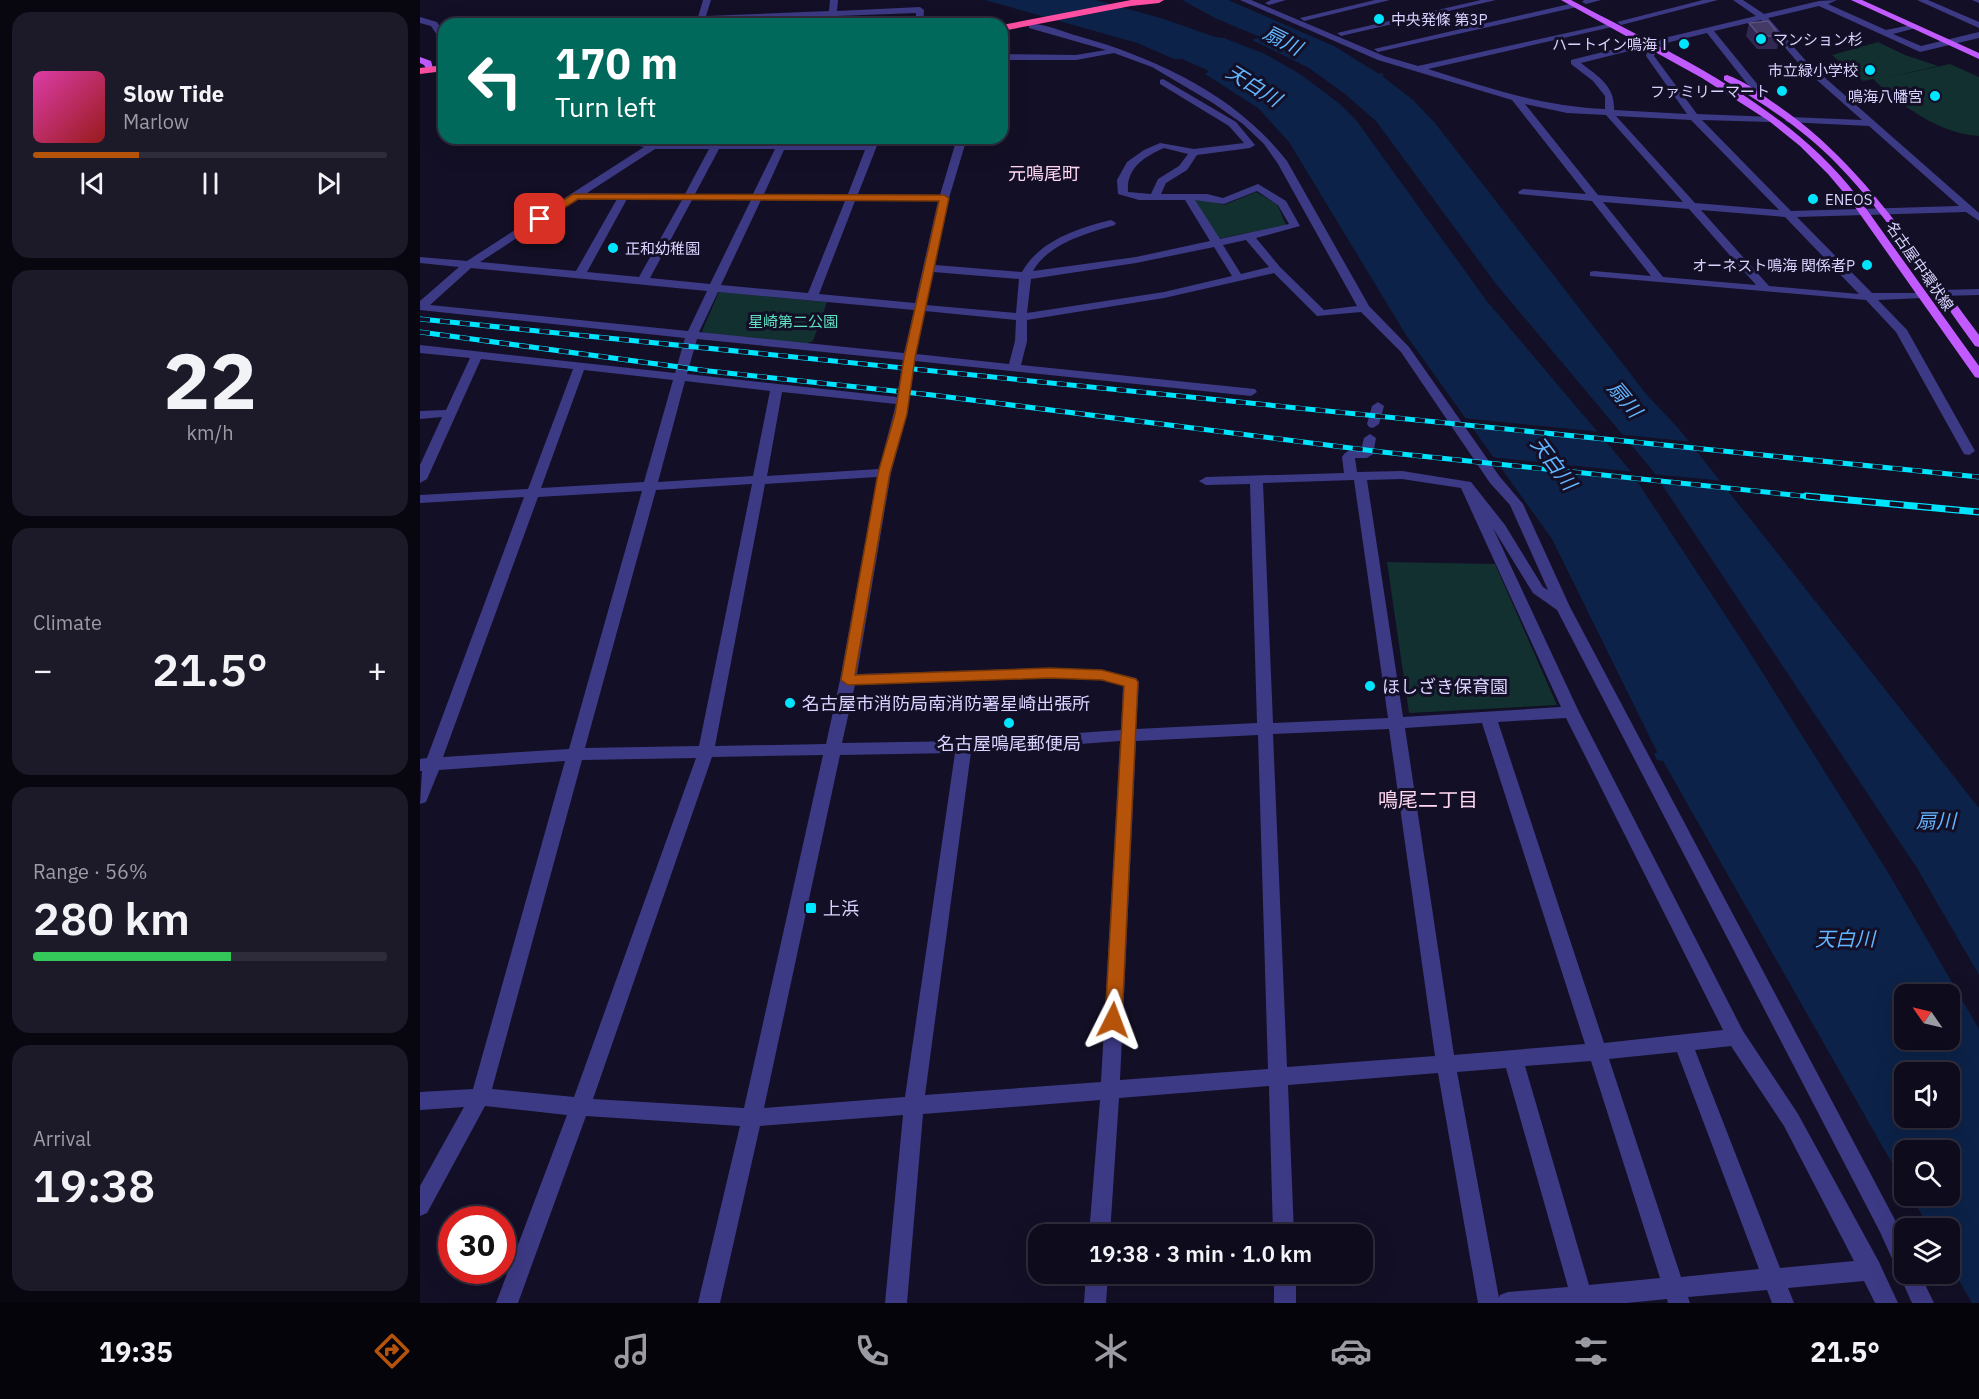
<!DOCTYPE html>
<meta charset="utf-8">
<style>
body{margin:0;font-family:"IBM Plex Sans","Noto Sans JP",sans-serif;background:#1c1929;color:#f1f3f6;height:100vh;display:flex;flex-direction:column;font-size:22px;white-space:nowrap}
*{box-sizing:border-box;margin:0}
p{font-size:20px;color:#9b9ba3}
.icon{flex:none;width:33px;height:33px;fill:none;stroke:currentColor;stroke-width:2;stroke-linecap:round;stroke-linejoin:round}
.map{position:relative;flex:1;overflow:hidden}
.side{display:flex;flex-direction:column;gap:12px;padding:12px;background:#08060f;width:420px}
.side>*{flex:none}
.hud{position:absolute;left:18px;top:18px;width:570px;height:126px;border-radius:18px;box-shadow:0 6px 24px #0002,0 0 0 2px #2e2b3b;background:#00695c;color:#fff;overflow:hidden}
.needle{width:39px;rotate:304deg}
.fabs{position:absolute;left:1474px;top:984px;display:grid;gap:12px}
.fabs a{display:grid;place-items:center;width:66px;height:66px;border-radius:12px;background:#0e0b1c;box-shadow:0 6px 24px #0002,0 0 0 2px #2e2b3b;font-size:30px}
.speed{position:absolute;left:18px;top:1206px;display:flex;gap:12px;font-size:30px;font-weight:700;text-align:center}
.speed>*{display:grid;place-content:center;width:78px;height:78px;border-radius:50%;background:#0e0b1c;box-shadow:0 6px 24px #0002,0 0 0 2px #2e2b3b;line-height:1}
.speed .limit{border:9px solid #d22;background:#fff;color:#111}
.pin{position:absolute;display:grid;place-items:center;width:51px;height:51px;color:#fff;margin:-26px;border-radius:12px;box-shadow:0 3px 9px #0006}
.me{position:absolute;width:66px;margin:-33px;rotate:3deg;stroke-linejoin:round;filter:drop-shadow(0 0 4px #0008)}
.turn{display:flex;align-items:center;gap:21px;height:126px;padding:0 18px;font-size:27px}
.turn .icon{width:78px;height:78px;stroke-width:2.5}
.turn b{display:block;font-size:42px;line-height:51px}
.big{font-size:45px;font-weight:600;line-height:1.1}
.side .widget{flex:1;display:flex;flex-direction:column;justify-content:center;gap:9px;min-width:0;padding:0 21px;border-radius:18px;background:#1c1929}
.side .dial{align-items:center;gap:0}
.dial b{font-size:78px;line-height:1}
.song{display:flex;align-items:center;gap:18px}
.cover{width:72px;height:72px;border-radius:9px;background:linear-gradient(135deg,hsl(320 70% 55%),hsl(0 70% 35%))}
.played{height:6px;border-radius:3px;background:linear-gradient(90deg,#b45309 30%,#2e2b3b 30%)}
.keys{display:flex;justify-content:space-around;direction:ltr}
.heat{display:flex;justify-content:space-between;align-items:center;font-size:33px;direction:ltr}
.charge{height:9px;border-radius:4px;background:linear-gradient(90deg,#34c759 56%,#2e2b3b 0)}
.trip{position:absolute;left:608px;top:1224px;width:345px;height:60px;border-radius:18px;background:#0e0b1c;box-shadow:0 6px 24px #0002,0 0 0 2px #2e2b3b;font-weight:600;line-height:60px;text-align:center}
.tabs{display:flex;height:96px;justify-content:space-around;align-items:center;background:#06040b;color:#9b9ba3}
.tabs .icon{width:42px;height:42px}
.tabs .on{color:#b45309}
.tabs b{font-size:27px;color:#f1f3f6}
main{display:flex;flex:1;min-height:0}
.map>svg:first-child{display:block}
.green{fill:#12302f}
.water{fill:#0c2248;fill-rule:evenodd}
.pier{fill:#130f26}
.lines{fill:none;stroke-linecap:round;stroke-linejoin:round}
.minor{fill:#3d3a85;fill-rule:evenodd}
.major{fill:#c25bff;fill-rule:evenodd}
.highway{fill:#ff4fa3;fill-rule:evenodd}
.rail-far1-casing{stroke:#00e5ff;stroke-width:5}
.rail-casing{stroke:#00e5ff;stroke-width:7}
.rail-far1{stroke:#130f26;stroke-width:4;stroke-dasharray:10;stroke-linecap:butt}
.rail{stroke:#130f26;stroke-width:4.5;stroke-dasharray:14;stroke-linecap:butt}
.wall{fill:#312854}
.building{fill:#433a66;stroke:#5a527e;stroke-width:1.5}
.route{fill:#b45309;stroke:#753606;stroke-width:1.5}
.poi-dot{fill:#00e5ff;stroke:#130f26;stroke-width:2}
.labels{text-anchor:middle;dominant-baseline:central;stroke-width:6;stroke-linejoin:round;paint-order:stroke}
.far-poi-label{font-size:15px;fill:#d9d4ff;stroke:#130f26;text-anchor:end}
.far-street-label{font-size:15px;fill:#d9d4ff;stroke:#130f26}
.far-park-label{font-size:15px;fill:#5fe0c0;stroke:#130f26}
.far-quarter-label{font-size:18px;fill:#ffd6f0;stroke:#130f26}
.poi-label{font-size:18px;fill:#d9d4ff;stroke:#130f26;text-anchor:start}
.water-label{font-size:20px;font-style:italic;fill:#62b6ff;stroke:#130f26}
.neighbourhood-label{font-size:20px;fill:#ffd6f0;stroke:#130f26}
</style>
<main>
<section class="side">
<div class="widget">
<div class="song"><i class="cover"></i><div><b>Slow Tide</b><p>Marlow</p></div></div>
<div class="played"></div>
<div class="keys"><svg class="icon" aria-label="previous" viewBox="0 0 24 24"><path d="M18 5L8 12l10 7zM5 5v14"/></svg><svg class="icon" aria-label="pause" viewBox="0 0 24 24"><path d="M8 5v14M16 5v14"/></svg><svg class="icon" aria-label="next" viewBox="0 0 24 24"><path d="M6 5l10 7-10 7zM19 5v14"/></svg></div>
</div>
<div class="widget dial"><b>22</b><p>km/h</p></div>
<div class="widget"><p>Climate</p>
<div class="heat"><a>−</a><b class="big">21.5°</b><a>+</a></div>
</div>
<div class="widget"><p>Range · 56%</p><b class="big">280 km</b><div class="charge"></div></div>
<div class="widget"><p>Arrival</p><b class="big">19:38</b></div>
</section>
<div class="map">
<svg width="1559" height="1303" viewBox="0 0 1559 1303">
<rect width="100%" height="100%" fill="#130f26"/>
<path class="green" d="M1458 42 1485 55 1518 66 1460 79 1530 64 1559 77V136C1520 134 1480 105 1453 79L1443 81 1412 55Z
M836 192 857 204 866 225 798 239 773 201 781 198 804 205Z
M299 292 407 302 393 341 385 344 285 333 282 331Z
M967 562 1075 564 1137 705 989 713Z"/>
<path class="water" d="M565 0H676L744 19 795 37 804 38 845 54 880 74 920 104 936 120 1066 300 1209 469 1327 648 1469 874 1559 1029V1303H1552L1530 1265V1228H1509L1491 1196H1530V1150H1485V1186L1243 761 1237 760 1234 754 1237 752 1132 539 986 335 869 142 838 108 785 74 789 71 762 59H754L717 43ZM1485 994H1530V1040H1485ZM1485 1072H1530V1118H1485Z
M762 0H808L914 46 959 74 962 73 964 75 962 76 993 100 1015 123 1227 395 1259 429 1559 808V975L1497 868 1233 471 1076 284 956 121 925 94 889 68 832 40 840 37 797 19Z"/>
<path class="pier" d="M1042 418 1181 432 1189 441 1048 427Z
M1196 434 1273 442 1280 451 1204 443Z
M1070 457 1215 472 1221 481 1076 465Z
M1231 474 1304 481 1312 491 1237 483Z"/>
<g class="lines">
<path class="minor" d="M283 0H291L286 16 409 11 410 0H418L417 11 500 7 504 10 503 24H495L496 13 417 16 416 24H408V16L285 21 284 24H276Z
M820 0H831L964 56 998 66 1192 23V27L1008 69C1069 88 1120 106 1185 109V96L1173 81 1151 64V60L1227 41 1231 45 1244 38 1336 16 1313 0H1323L1344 14 1399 1 1417 0 1408 4 1466 30 1496 24V28L1473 34 1501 46 1559 32V38L1500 52 1399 6 1348 18 1387 62 1559 213V221L1546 212 1377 217 1452 293H1506L1508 295 1502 298 1458 300 1487 330 1555 451 1549 455 1544 454 1476 332 1446 300 1170 276V272L1174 271 1231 276 1172 201 1099 194 1098 192 1103 189 1166 194 1092 100 958 60ZM1341 20 1381 66 1442 120 1370 117 1365 120 1367 122 1449 126 1539 206 1371 211 1282 120 1350 122 1353 121V117L1277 114 1234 56 1237 48 1250 42 1287 33 1328 85 1330 95H1336L1338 85 1294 31ZM1229 46 1226 56 1267 114 1194 110C1195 86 1179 77 1161 63ZM1105 104 1147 113 1186 115 1263 202 1178 195ZM1196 116 1271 120 1359 210 1275 203ZM1183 202 1269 209 1336 285 1243 277ZM1281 210 1365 217 1439 294 1349 286Z
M851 0H866L849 5 845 3Z
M955 0H970L884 21 880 18Z
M1061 0H1076L921 36 917 33Z
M1164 0H1181L1166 4 1162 2Z
M1283 0H1298L1201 25 1197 22Z
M1497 0H1508L1559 22V28Z
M1552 0H1559V3Z
M1154 3H1157V7L958 52 954 49Z
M0 17 17 22 24 33V42L21 41 11 26 0 23Z
M609 24C624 23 643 32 658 36 736 58 816 95 867 161L949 306 989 347 1080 477 1103 504 1150 607 1474 1218 1485 1241V1274H1500L1514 1303H1492L1460 1232 1137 610 1113 593 1073 528 1159 712 1323 1031 1378 1114 1459 1262 1478 1303H1455L1444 1281 1368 1288 1374 1303H1352L1347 1290 1268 1297 1270 1303H1248L1247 1299 1207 1303H1058L1018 1073 868 1085 874 1234H853L849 1086 699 1098 690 1234H669L680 1100 503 1114 487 1303H465L483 1115 340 1126 300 1303H278L320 1126 166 1116 98 1303H76L147 1115 65 1106 7 1213 0 1216V1186L44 1107 0 1110V1092L53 1089 145 761 19 770 6 802 0 804 2 771H0V759L7 758 104 497 0 503V495L108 489 153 369 61 359 7 479 0 483V465L22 417 0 419V411L26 410 50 358 0 353V345L255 373 265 338 0 310V301L39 267 0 263V257L47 261 224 147 183 138H204L229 142 231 138H241L239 143H292L295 138H305L302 143 357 144 360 138H370L367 144H448L450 138H460L438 194 520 195 537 138H547L529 198 515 265 602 272C619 241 658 228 691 220L696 223 695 225C667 233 628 244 613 271L716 257 790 241 765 200H719L698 194 697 180 707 162 724 150 740 143 774 149 824 143 809 126 740 84V80L743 79 816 122 835 145 830 148 777 155 767 170 746 183 741 194H787L803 198 838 184 866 201 880 226 836 238 860 267 904 310 937 306 858 164 844 144 823 124 793 103 732 67 694 53 656 60H582V54L656 55 686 50 609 28ZM744 148 768 154 759 166 738 179 731 194 708 192C706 168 724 157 744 148ZM235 149H289L265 194 167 193ZM299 149H355L333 194H275ZM364 150H445L428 194H344ZM837 191 858 205 869 224 800 239 775 200 804 204ZM157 199H197L156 271 60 262ZM207 199 262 200 219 277 167 272ZM272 200H331L290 284 230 278ZM341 200 425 201 388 293 301 285ZM435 201H518L495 303 399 294ZM826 240 849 267 821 274 803 245ZM794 247 812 276 744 292 607 313 611 279 716 263ZM51 268 287 291 268 331 10 305ZM513 272 599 279 596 313 506 305ZM854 273 897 316 941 312 981 352 1070 483 1090 505 1128 590 1123 587 1085 525 1051 482 982 471 937 472 935 458H947L953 454 956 438 950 434 944 438 941 450C932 450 927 449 922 457L924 473 786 477 779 481 786 485 830 484 837 723 716 729 719 682 716 678 682 670 630 668 437 674 471 473 487 414 495 361 831 396 837 392 835 389 601 365 607 341V320L744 298ZM298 292 494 310 484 353 279 332ZM505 311 596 320 595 341 589 364 496 354ZM277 339 483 360 477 397 267 374ZM164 370 253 380 224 482 121 488ZM265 381 350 391 333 476 238 482ZM362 392 476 404 459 469 347 476ZM457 477 420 680 406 744 295 746 345 484ZM982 479 1041 488 1141 707 983 717 947 480ZM934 480 968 718 853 723 843 483ZM332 484 279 746 165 748 236 490ZM222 491 149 749 23 757 118 497ZM630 678 682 680 703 686 701 730 544 741 422 743 435 685ZM1146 718 1303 1030 1184 1043 1078 722ZM1062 723 1165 1044 1034 1055 985 728ZM969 729 1015 1056 867 1067 853 734ZM838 735 848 1069 700 1080 716 741ZM700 741 681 1082 505 1095 551 752ZM535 753 485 1097 344 1108 420 755ZM403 755 324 1108 173 1099 292 757ZM276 758 154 1097 72 1089 162 760ZM1311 1046 1364 1126 1434 1261 1360 1268 1275 1050ZM1257 1052 1339 1269 1261 1277 1189 1059ZM1171 1061 1240 1278 1169 1285 1105 1066ZM1086 1068 1148 1287 1088 1292 1080 1295 1079 1298 1037 1072Z
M1559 289V295L1521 296 1515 293 1521 290Z
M958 402 964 406 959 424 953 428 949 427 947 424 952 406Z
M666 1274H688L686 1303H664Z
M854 1274H876V1303H854Z"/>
<path class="major" d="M1141 0H1151C1252 54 1365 103 1437 196L1559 366V378L1555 377 1430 200 1408 174 1380 146 1349 121 1282 78Z
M1431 0H1442L1559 53V59Z
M0 57 11 61 14 72H8L4 65 0 63Z
M1307 75C1324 81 1340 93 1354 103 1443 162 1496 252 1559 335V347L1555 346C1510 285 1470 218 1417 164 1384 130 1344 104 1304 80V76Z"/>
<path class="highway" d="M711 0H744L739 3 711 6 582 31V25Z
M24 65V71L0 74V68Z"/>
<defs>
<path id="rail-far1" d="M0 319 1559 477
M0 332 289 371 512 395 962 452 1402 498"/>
<path id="rail" d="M1386 496 1559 512"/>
</defs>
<use href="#rail-far1" class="rail-far1-casing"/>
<use href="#rail" class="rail-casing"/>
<use href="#rail-far1" class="rail-far1"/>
<use href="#rail" class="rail"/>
</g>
<path class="wall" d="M1329 23 1360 36 1357 49H1337L1326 36Z"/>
<path class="building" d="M1348 21 1360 36H1340L1329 23Z"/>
<path class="route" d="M153 194 524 195 529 198 495 358 487 414 470 473 435 675 630 668 682 670 716 679 718 682 702 1020 700 1025 693 1027 687 1025 685 1020 704 686 682 680 630 678 428 685 421 680 458 473 475 414 484 358 519 201 158 199 124 221H117V217Z"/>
<g class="poi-dot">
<circle cx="959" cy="19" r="6"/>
<circle cx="1341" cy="39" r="6"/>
<circle cx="1264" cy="44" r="6"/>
<circle cx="1450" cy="70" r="6"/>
<circle cx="1362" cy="91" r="6"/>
<circle cx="1515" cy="96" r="6"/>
<circle cx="1393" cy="199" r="6"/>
<circle cx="193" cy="248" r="6"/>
<circle cx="1447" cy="265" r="6"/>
<circle cx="950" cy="686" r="6"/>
<circle cx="370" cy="703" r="6"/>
<circle cx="589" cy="723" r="6"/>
<rect x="385" y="902" width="12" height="12" rx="3"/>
</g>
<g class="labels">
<g class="far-poi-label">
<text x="971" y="19" text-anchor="start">中央発條 第3P</text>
<text x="1353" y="39" text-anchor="start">マンション杉</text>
<text x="1252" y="44">ハートイン鳴海Ⅰ</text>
<text x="1438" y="70">市立緑小学校</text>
<text x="1350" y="91">ファミリーマート</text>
<text x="1503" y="96">鳴海八幡宮</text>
<text x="1405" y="199" text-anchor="start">ENEOS</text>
<text x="205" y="248" text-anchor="start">正和幼稚園</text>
<text x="1435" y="265">オーネスト鳴海 関係者P</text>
</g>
<g class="far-street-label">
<text transform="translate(1500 266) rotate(55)">名古屋中環状線</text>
</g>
<g class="far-park-label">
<text x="373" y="321">星崎第二公園</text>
</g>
<g class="far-quarter-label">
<text x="624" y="173">元鳴尾町</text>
</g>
<g class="poi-label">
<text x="962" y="686">ほしざき保育園</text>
<text x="382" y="703">名古屋市消防局南消防署星崎出張所</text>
<text x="589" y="743" text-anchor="middle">名古屋鳴尾郵便局</text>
<text x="403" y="908">上浜</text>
</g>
<g class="water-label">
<text transform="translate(863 40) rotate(27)">扇川</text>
<text transform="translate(834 85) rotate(32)">天白川</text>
<text transform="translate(1205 399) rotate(50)">扇川</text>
<text transform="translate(1134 463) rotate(53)">天白川</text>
<text x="1516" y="820">扇川</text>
<text x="1425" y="938">天白川</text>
</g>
<g class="neighbourhood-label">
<text x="1008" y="799">鳴尾二丁目</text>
</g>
</g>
</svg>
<div class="fabs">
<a><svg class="needle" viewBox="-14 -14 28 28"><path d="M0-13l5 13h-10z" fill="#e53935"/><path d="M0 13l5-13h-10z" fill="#9b9ba3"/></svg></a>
<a><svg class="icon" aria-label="sound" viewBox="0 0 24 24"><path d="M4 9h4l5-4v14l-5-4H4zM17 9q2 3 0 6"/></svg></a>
<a><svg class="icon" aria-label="search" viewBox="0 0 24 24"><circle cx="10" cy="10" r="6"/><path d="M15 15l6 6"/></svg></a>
<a><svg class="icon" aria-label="layers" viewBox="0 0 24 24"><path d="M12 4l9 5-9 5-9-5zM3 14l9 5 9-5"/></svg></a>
</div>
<div class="speed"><div class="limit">30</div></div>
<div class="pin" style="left:120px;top:219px;background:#d93025"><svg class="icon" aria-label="arrive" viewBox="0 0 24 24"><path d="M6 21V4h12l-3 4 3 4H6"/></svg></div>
<svg class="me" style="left:693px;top:1020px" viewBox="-20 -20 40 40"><path d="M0-17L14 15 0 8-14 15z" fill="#b45309" stroke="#fff" stroke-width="4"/></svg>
<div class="trip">19:38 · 3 min · 1.0 km</div>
<div class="hud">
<div class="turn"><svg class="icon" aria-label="left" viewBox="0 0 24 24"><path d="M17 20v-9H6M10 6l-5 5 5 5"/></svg><div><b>170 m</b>Turn left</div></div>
</div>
</div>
</main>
<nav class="tabs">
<b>19:35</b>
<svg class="icon on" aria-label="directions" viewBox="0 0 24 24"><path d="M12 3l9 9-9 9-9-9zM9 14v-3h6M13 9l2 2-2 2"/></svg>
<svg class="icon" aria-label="music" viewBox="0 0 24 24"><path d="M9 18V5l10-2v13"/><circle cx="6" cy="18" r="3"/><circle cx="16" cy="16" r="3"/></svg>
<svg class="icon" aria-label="phone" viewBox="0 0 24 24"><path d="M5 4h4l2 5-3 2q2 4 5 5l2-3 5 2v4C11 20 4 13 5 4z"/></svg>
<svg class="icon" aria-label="climate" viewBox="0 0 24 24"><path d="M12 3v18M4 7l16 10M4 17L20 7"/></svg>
<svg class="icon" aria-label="car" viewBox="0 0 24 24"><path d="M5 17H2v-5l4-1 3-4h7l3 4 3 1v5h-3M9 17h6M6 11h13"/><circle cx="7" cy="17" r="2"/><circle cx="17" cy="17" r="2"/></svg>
<svg class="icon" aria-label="filters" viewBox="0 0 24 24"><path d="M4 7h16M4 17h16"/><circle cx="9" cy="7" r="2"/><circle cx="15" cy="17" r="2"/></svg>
<b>21.5°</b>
</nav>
